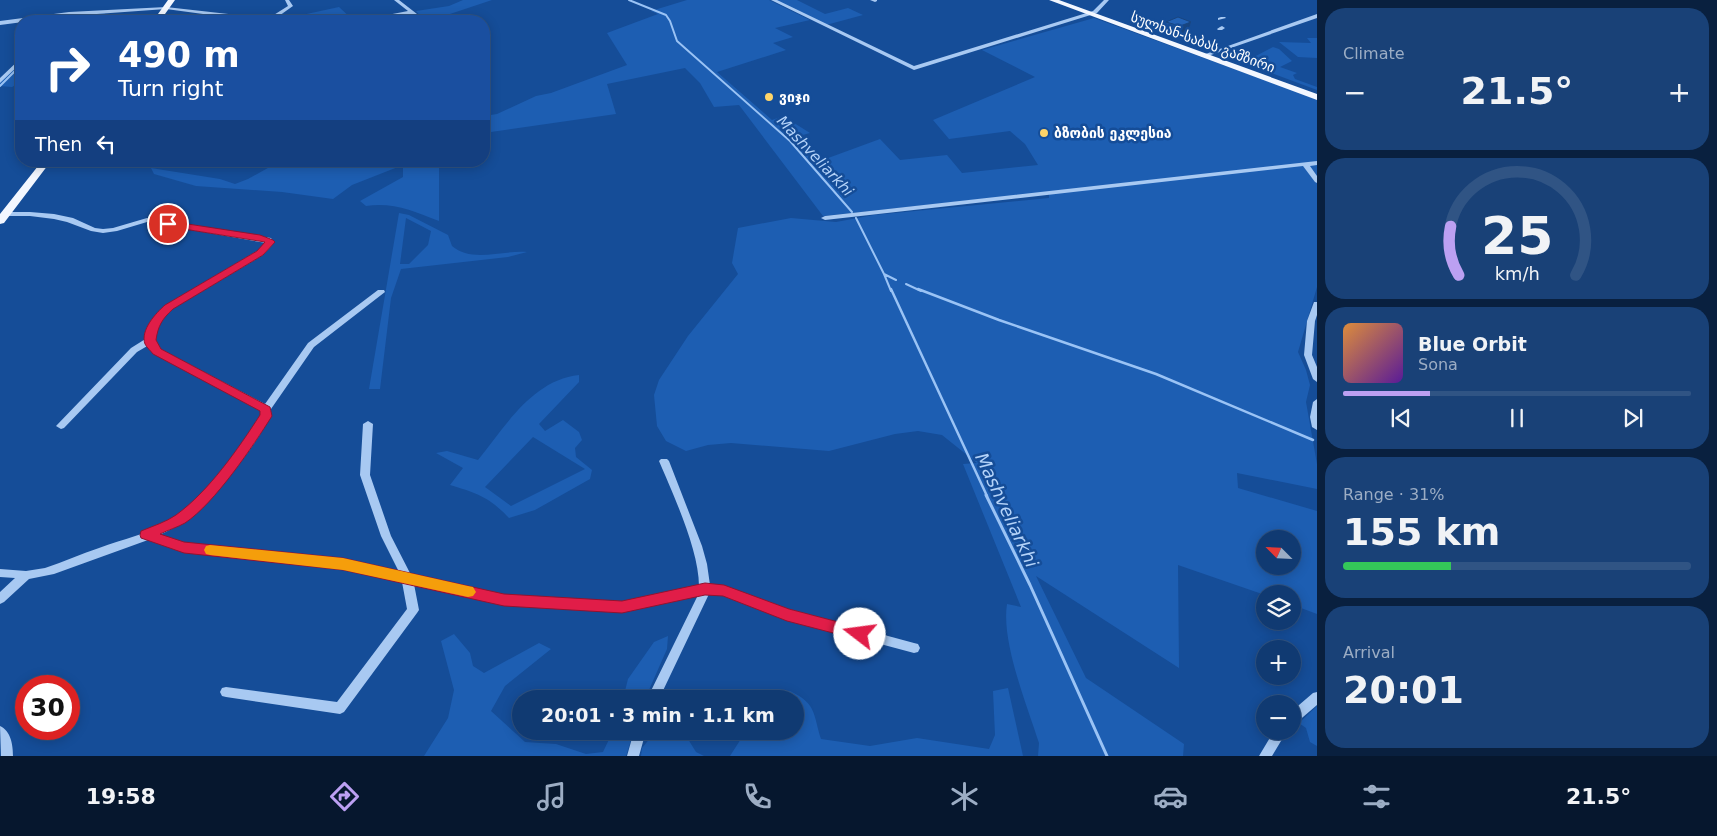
<!DOCTYPE html>
<meta charset="utf-8">
<style>
body{margin:0;font-family:"DejaVu Sans","Noto Sans Georgian",sans-serif;background:#194177;color:#f1f3f6;height:100vh;display:flex;flex-direction:column;font-size:19px;white-space:nowrap}
*{box-sizing:border-box;margin:0}
p{font-size:16px;color:#9cadc4}
.icon{flex:none;width:28px;height:28px;fill:none;stroke:currentColor;stroke-width:2;stroke-linecap:round;stroke-linejoin:round}
.map{position:relative;flex:1;overflow:hidden}
.side{display:flex;flex-direction:column;gap:8px;padding:8px;background:#09203f;width:400px}
.side>*{flex:none}
.hud{position:absolute;left:15px;top:15px;width:475px;height:152px;border-radius:20px;box-shadow:0 2px 12px #0003,0 0 0 1px #305484;background:#1a4fa0;color:#fff;overflow:hidden}
.needle{width:32px;rotate:294deg}
.controls{position:absolute;left:1256px;top:530px;display:grid;gap:10px}
.controls a{display:grid;place-items:center;width:45px;height:45px;border-radius:50%;background:#103a72;box-shadow:0 2px 12px #0003,0 0 0 1px #305484;font-size:25px}
.speed{position:absolute;left:15px;top:675px;display:flex;gap:10px;font-size:25px;font-weight:700;text-align:center}
.speed>*{display:grid;place-content:center;width:65px;height:65px;border-radius:50%;background:#103a72;box-shadow:0 2px 12px #0003,0 0 0 1px #305484;line-height:1}
.speed .limit{border:8px solid #d22;background:#fff;color:#111}
.pin{position:absolute;display:grid;place-items:center;width:42px;height:42px;color:#fff;margin:-21px;border:2px solid #fff;border-radius:50%;box-shadow:0 1px 5px #0007}
.me{position:absolute;width:55px;margin:-28px;rotate:285deg;stroke-linejoin:round;filter:drop-shadow(0 0 4px #0008)}
.turn{display:flex;align-items:center;gap:18px;height:105px;padding:0 20px;font-size:22px}
.turn .icon{width:65px;height:65px;stroke-width:2.5}
.turn b{display:block;font-size:35px;line-height:42px}
.then{display:flex;align-items:center;height:48px;padding:0 20px;background:#0003;gap:10px;font-size:19px}
.big{font-size:38px;font-weight:700;line-height:1.1}
.side .card{flex:1;display:flex;flex-direction:column;justify-content:center;gap:8px;min-width:0;padding:0 18px;border-radius:20px;background:#194177}
.side .dial{align-items:center;gap:0}
.dial svg{height:130px;overflow:visible;fill:none;stroke:#305484;stroke-width:7;stroke-linecap:round;text-anchor:middle}
.dial text{fill:#f1f3f6;stroke:none}
.song{display:flex;align-items:center;gap:15px}
.cover{width:60px;height:60px;border-radius:8px;background:linear-gradient(135deg,hsl(30 70% 55%),hsl(270 70% 35%))}
.played{height:5px;border-radius:2px;background:linear-gradient(90deg,#bca0f2 25%,#305484 25%)}
.keys{display:flex;justify-content:space-around;direction:ltr}
.heat{display:flex;justify-content:space-between;align-items:center;font-size:28px;direction:ltr}
.charge{height:8px;border-radius:4px;background:linear-gradient(90deg,#34c759 31%,#305484 0)}
.trip{position:absolute;left:512px;top:690px;width:292px;height:50px;border-radius:25px;background:#103a72;box-shadow:0 2px 12px #0003,0 0 0 1px #305484;font-weight:700;line-height:50px;text-align:center}
.menu{display:flex;height:80px;justify-content:space-around;align-items:center;background:#06172e;color:#9cadc4}
.menu .icon{width:35px;height:35px}
.menu .on{color:#bca0f2}
.menu b{font-size:22px;color:#f1f3f6}
main{display:flex;flex:1;min-height:0}
.map>svg:first-child{display:block}
.green{fill:#1d5eb2;fill-rule:evenodd}
.lines{fill:none;stroke-linecap:round;stroke-linejoin:round}
.stream-far2{stroke:#9ac3f5;stroke-width:2}
.stream-far1{stroke:#9ac3f5;stroke-width:2.5}
.stream{stroke:#9ac3f5;stroke-width:3}
.minor{fill:#a8c9f2;fill-rule:evenodd}
.major{fill:#f3f7ff;fill-rule:evenodd}
.wall{fill:#1e559d}
.shaded-wall{fill:#184580}
.building{fill:#2363b7;stroke:#184580}
.route{fill:#e11d48;stroke:#92132f}
.slow{fill:#f59e0b}
.poi-dot{fill:#ffd569;stroke:#154d98;stroke-width:2}
.labels{text-anchor:middle;dominant-baseline:central;stroke-width:5;stroke-linejoin:round;paint-order:stroke}
.far-street-label{font-size:14px;fill:#fff;stroke:#154d98}
.far-poi-label{font-size:14px;font-weight:bold;fill:#fff;stroke:#154d98;text-anchor:start}
.far-water-label{font-size:15px;font-style:italic;fill:#b4d3f9;stroke:#154d98}
.water-label{font-size:18px;font-style:italic;fill:#b4d3f9;stroke:#154d98}
</style>
<main>
<div class="map">
<svg width="1317" height="756" viewBox="0 0 1317 756">
<rect width="100%" height="100%" fill="#154d98"/>
<path class="green" d="M463 0H492L432 20 422 18 416 11 449 6Z
M687 0H769L810 20 775 28 793 37 773 43 786 50 717 72 772 120 783 116 810 133 799 136 814 159 820 161 880 139 900 160 947 155 962 173 1038 165 1025 144 1010 131 949 139 933 120 1035 77 982 50 1094 18 1317 99V287L1298 352 1306 370 1310 385 1306 402 1317 464V489L1237 473 1238 488 1317 511V614L1293 605 1292 594 1265 595 1178 565 1179 668 1036 576 1086 678 1184 744 1183 756H1038L1039 743C1027 705 1001 642 1007 604L1021 607 963 464 977 463 942 435 918 431 895 434 829 451 731 443 708 445 686 451 666 441 657 426 654 395 659 380 688 336 738 274 732 263 738 228 791 218 836 222 874 215 1049 198V192L823 216 739 105 714 107 700 83 685 68 607 84 616 114 484 133V116L497 114 536 96 551 93 627 65 607 33 658 14 651 11ZM1265 539H1292V566H1265Z
M775 0H797L825 14 848 8 863 15 826 25Z
M339 7 353 20 277 18V16L283 13 288 18Z
M105 13 103 17 115 19 111 21 64 20 69 15Z
M1307 38H1317V58L1298 57 1279 42 1311 43Z
M1273 47 1279 49 1292 61 1280 67 1297 73 1293 75 1295 79 1317 87V90L1253 66 1259 63 1250 59Z
M21 61V82L12 87 0 86V82Z
M273 161H439V221C413 211 393 202 366 206L360 201 403 177V165L352 185 333 199 282 192 196 186 154 174 151 168 220 179 235 184 248 179 275 164Z
M399 213 409 215 448 235 452 246C471 263 503 250 527 252L508 257 401 269 391 298 380 389H369ZM406 218 431 231 428 245 409 264H400Z
M579 375V382L539 424 545 431 563 420 579 432 582 440 575 448 576 457 592 470 590 479 535 510 509 518C489 497 477 493 450 485L463 468 436 453 447 451 478 460C505 427 532 380 579 375ZM533 437 585 469 511 506 485 487Z
M454 634 470 653 473 666 484 673 539 643 551 649 505 686 491 711 525 742 556 744 586 754 603 752 613 731H634L626 756H424L448 718 454 690 441 641Z
M668 636 667 649 645 699H623L628 679 654 642Z
M1008 688 1023 756H730L746 731H796V699H776L790 691C817 704 813 714 821 739L870 746 917 738 989 749 995 735 993 691Z
M1317 706V746L1310 742 1306 728 1299 723Z
M656 731H683L696 752 704 756H641L642 748Z"/>
<g class="lines">
<path class="stream-far2" d="M629 0 666 15 670 21 677 41 790 141 852 212
M65 21 70 16
M0 86 21 65
M856 218 884 274 896 280
M884 274 891 291
M906 284 921 291"/>
<path class="stream-far1" d="M891 289 987 496
M918 289 999 320 1156 374 1313 440"/>
<path class="stream" d="M986 495 1030 585 1107 756"/>
<path class="minor" d="M285 0H289L293 6 276 18 325 19 328 21H255L166 9 69 16 0 25V21L69 12 166 7 255 17 269 18 288 6Z
M394 0H399L426 21H420L411 14 377 21H345L348 19 377 17 408 11Z
M771 0H777L914 66 1093 11 1104 0H1109L1097 13 914 70Z
M870 0H877V1L875 2Z
M1317 14V18L1205 57 1200 56Z
M1221 17H1225L1226 18 1218 20V18Z
M1220 27 1222 26 1225 28 1222 30H1218L1217 29Z
M21 58V63L0 83V78Z
M484 82 487 83 488 84 484 86Z
M1317 161V165L1310 166 1317 176V183L1315 182 1303 166 825 220 821 218 825 216Z
M2 212H30L54 214 73 218 95 228 103 229 113 228 147 218 271 238 274 243 263 255 172 309 162 318 157 328 155 339 160 349 265 404 308 343 378 290H384L385 292 314 347 271 409C271 430 213 497 196 513 185 522 173 529 159 535L184 543 343 560 399 572 381 536 360 475 363 424 368 421 373 424 370 475 391 536 411 575 504 595 622 602 699 586C699 550 673 494 659 461L661 459H667L669 461 702 546 707 564 710 585 724 587 788 609 914 643 918 644 920 648 918 652 914 653 787 619 724 595 709 594 659 699H647L698 595 622 612 504 605 414 584 419 610 417 613 344 712 340 714 226 697 222 696 220 692 222 688 226 687 337 702 407 609 402 582 343 568 184 551 148 540 54 574 29 579 4 602 0 604V592L15 578 0 577V569L26 571 45 568C63 562 81 554 99 548 123 539 148 534 170 521 207 499 239 452 261 415V410L154 353 149 345 137 352 64 428 61 429 56 426 131 348 147 338V333L151 322 166 305 257 251 266 243 147 222 117 231 103 233 91 231 67 222 54 219 30 216H2Z
M1314 302H1317V315L1315 321 1312 355 1317 367V382L1313 379 1304 355 1307 321Z
M1317 399V430L1312 427 1310 417 1313 402Z
M1317 692V705L1296 723 1292 724V711L1313 693Z
M0 726C11 731 13 745 13 756H1Z
M634 731H646L639 756H627Z
M1274 731H1287L1272 756H1259Z"/>
<path class="major" d="M168 0H175L160 21H153Z
M1049 0H1059L1317 94V100Z
M42 161H51L4 223 0 224V214Z"/>
</g>
<path class="wall" d="M1166 22H1191L1188 32 1177 37 1162 32Z"/>
<path class="shaded-wall" d="M1191 22 1188 32 1177 37 1180 26Z"/>
<path class="building" d="M1178 17 1191 22 1180 26 1166 22Z"/>
<path class="route" d="M168 221 260 235 273 240 275 242 263 255 173 309C162 319 158 326 156 340L161 349 270 407 272 416C253 446 215 503 185 523 178 527 168 530 160 534L184 542 343 558 504 594 622 601 705 583 724 585 789 609 865 629 867 634 865 638 860 640 787 621 723 596 705 595 622 613 504 606 343 570 184 553 141 538 140 535 141 531C153 526 166 522 176 515 209 491 238 449 260 415V411L153 354C151 351 147 348 145 344 140 330 156 313 165 305L257 251 265 242 165 226V222Z"/>
<path class="slow" d="M210 545 343 558 468 586 473 587 476 592 473 596 468 597 343 570 210 555 206 554 204 550 206 546Z"/>
<g class="poi-dot">
<circle cx="769" cy="97" r="5"/>
<circle cx="1044" cy="133" r="5"/>
</g>
<g class="labels">
<g class="far-street-label">
<text transform="translate(1203 42) rotate(20)">სულხან-საბას გამზირი</text>
</g>
<g class="far-poi-label">
<text x="779" y="97">ვიჯი</text>
<text x="1054" y="133">ბზობის ეკლესია</text>
</g>
<g class="far-water-label">
<text transform="translate(815 156) rotate(47)">Mashveliarkhi</text>
</g>
<g class="water-label">
<text transform="translate(1007 510) rotate(65)">Mashveliarkhi</text>
</g>
</g>
</svg>
<div class="controls">
<a><svg class="needle" viewBox="-14 -14 28 28"><path d="M0-13l5 13h-10z" fill="#e53935"/><path d="M0 13l5-13h-10z" fill="#9cadc4"/></svg></a>
<a><svg class="icon" aria-label="layers" viewBox="0 0 24 24"><path d="M12 4l9 5-9 5-9-5zM3 14l9 5 9-5"/></svg></a>
<a>+</a>
<a>−</a>
</div>
<div class="speed"><div class="limit">30</div></div>
<div class="pin" style="left:168px;top:224px;background:#d93025"><svg class="icon" aria-label="arrive" viewBox="0 0 24 24"><path d="M6 21V4h12l-3 4 3 4H6"/></svg></div>
<svg class="me" style="left:860px;top:634px" viewBox="-20 -20 40 40"><circle r="19" fill="#fff"/><path d="M0-13L10 11 0 6-10 11z" fill="#e11d48"/></svg>
<div class="trip">20:01 · 3 min · 1.1 km</div>
<div class="hud">
<div class="turn"><svg class="icon" aria-label="right" viewBox="0 0 24 24"><path d="M7 20v-9h11M14 6l5 5-5 5"/></svg><div><b>490 m</b>Turn right</div></div>
<div class="then">Then<svg class="icon" aria-label="left" viewBox="0 0 24 24"><path d="M17 20v-9H6M10 6l-5 5 5 5"/></svg></div>
</div>
</div>
<section class="side">
<div class="card"><p>Climate</p>
<div class="heat"><a>−</a><b class="big">21.5°</b><a>+</a></div>
</div>
<div class="card dial"><svg viewBox="0 0 100 80">
<path d="M14 69A42 42 0 1 1 86 69"/>
<path d="M14 69A42 42 0 0 1 9 39" stroke="#bca0f2"/>
<text x="50" y="56" font-size="32" font-weight="700">25</text>
<text x="50" y="72" font-size="11">km/h</text>
</svg></div>
<div class="card">
<div class="song"><i class="cover"></i><div><b>Blue Orbit</b><p>Sona</p></div></div>
<div class="played"></div>
<div class="keys"><svg class="icon" aria-label="previous" viewBox="0 0 24 24"><path d="M18 5L8 12l10 7zM5 5v14"/></svg><svg class="icon" aria-label="pause" viewBox="0 0 24 24"><path d="M8 5v14M16 5v14"/></svg><svg class="icon" aria-label="next" viewBox="0 0 24 24"><path d="M6 5l10 7-10 7zM19 5v14"/></svg></div>
</div>
<div class="card"><p>Range · 31%</p><b class="big">155 km</b><div class="charge"></div></div>
<div class="card"><p>Arrival</p><b class="big">20:01</b></div>
</section>
</main>
<nav class="menu">
<b>19:58</b>
<svg class="icon on" aria-label="directions" viewBox="0 0 24 24"><path d="M12 3l9 9-9 9-9-9zM9 14v-3h6M13 9l2 2-2 2"/></svg>
<svg class="icon" aria-label="music" viewBox="0 0 24 24"><path d="M9 18V5l10-2v13"/><circle cx="6" cy="18" r="3"/><circle cx="16" cy="16" r="3"/></svg>
<svg class="icon" aria-label="phone" viewBox="0 0 24 24"><path d="M5 4h4l2 5-3 2q2 4 5 5l2-3 5 2v4C11 20 4 13 5 4z"/></svg>
<svg class="icon" aria-label="climate" viewBox="0 0 24 24"><path d="M12 3v18M4 7l16 10M4 17L20 7"/></svg>
<svg class="icon" aria-label="car" viewBox="0 0 24 24"><path d="M5 17H2v-5l4-1 3-4h7l3 4 3 1v5h-3M9 17h6M6 11h13"/><circle cx="7" cy="17" r="2"/><circle cx="17" cy="17" r="2"/></svg>
<svg class="icon" aria-label="filters" viewBox="0 0 24 24"><path d="M4 7h16M4 17h16"/><circle cx="9" cy="7" r="2"/><circle cx="15" cy="17" r="2"/></svg>
<b>21.5°</b>
</nav>
